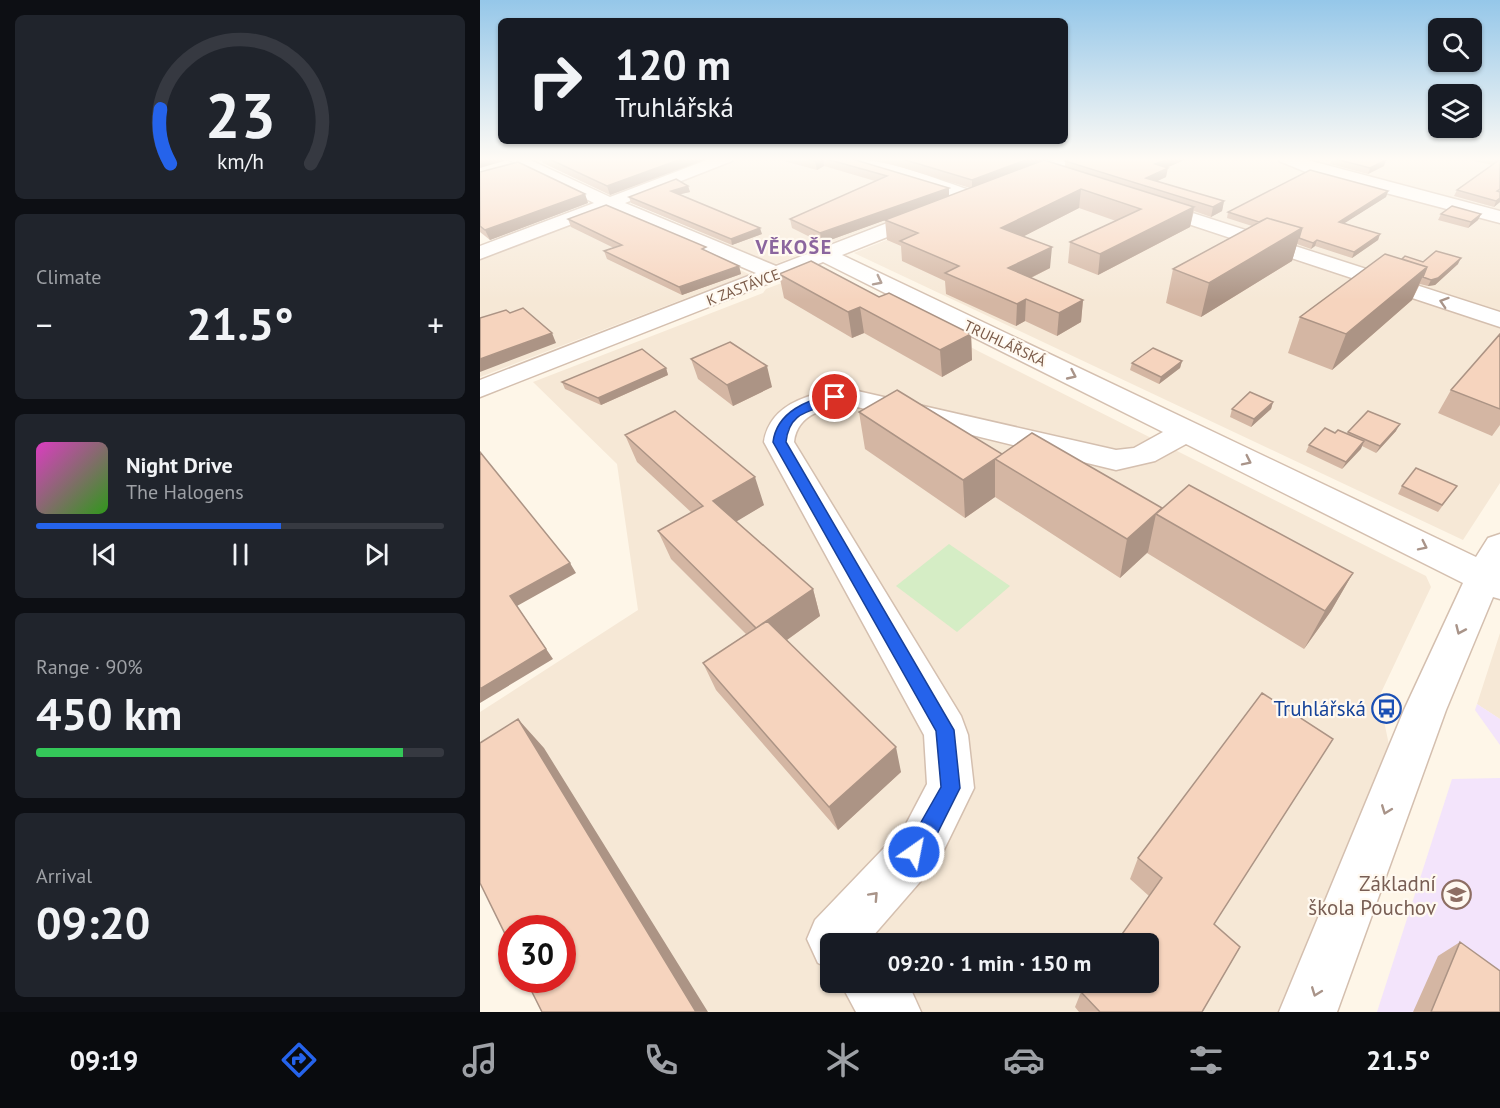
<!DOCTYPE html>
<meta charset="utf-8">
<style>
body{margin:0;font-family:"PT Sans",sans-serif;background:#20242c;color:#f1f3f6;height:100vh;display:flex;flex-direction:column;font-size:22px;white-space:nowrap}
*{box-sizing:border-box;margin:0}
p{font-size:20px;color:#9ea1a6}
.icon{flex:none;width:33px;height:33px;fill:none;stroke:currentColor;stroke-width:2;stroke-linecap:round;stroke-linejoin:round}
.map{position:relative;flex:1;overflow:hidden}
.panel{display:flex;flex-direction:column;gap:15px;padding:15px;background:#0d0f14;width:480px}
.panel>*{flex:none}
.guide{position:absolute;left:18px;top:18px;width:570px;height:126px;border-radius:9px;box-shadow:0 2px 4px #0004;background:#171b24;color:#f1f3f6;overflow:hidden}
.buttons{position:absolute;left:948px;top:18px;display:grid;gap:12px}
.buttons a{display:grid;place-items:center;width:54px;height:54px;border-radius:9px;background:#171b24;box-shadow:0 2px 4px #0004;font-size:30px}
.speed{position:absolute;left:18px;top:915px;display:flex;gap:12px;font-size:30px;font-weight:700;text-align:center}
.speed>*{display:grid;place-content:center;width:78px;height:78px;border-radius:50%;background:#171b24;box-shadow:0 2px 4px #0004;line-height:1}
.speed .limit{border:9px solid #d22;background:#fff;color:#111}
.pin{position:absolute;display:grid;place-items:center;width:51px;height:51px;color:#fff;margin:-26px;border:3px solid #fff;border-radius:50%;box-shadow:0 2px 6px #0007}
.me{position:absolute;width:66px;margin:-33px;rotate:33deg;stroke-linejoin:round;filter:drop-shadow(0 0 4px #0008)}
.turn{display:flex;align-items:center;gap:21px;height:126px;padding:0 18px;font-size:27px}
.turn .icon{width:78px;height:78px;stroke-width:2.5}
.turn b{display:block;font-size:42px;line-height:51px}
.big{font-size:45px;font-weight:700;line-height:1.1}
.panel .widget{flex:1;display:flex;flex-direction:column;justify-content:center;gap:9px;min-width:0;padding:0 21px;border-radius:9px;background:#20242c}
.panel .dial{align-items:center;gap:0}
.dial svg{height:156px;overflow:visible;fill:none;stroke:#363941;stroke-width:7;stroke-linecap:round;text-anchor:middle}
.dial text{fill:#f1f3f6;stroke:none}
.song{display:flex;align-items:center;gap:18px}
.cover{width:72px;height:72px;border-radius:9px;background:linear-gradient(135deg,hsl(310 70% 55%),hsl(110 70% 35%))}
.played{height:6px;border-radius:3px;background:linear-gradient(90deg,#2563eb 60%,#363941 60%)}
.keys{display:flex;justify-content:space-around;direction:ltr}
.heat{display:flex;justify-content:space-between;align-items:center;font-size:33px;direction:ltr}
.charge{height:9px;border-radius:4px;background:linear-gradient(90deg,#34c759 90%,#363941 0)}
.trip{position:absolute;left:340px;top:933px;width:339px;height:60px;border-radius:9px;background:#171b24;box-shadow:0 2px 4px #0004;font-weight:700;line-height:60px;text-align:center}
.menu{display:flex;height:96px;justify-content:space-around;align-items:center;background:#090b0e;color:#9ea1a6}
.menu .icon{width:42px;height:42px}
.menu .selected{color:#2563eb}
.menu b{font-size:27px;color:#f1f3f6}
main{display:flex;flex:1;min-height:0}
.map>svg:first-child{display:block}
.residential{fill:#f6e8d6;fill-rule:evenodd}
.education{fill:#f3e4fb}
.green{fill:#d5edc5}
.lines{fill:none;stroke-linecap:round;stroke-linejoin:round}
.minor-casing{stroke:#d4bfaf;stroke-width:3}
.minor{fill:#fff;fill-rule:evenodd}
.wall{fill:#d4b6a3}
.shaded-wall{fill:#ac9485}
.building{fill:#f6d4be;stroke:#ac9485;stroke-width:1.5}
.oneway{stroke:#a99489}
.route{fill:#2563eb;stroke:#184099;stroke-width:1.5}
.labels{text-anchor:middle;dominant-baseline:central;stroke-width:4.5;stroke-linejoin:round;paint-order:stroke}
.far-street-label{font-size:15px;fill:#7b5b49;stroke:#fff9f0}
.far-district-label{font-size:20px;font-weight:bold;letter-spacing:1.5px;fill:#8b659e;stroke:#fff9f0}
.near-transit-label{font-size:21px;fill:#164399;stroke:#fff9f0;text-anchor:end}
.near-education-label{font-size:21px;fill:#785e54;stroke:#fff9f0;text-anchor:end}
</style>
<main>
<section class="panel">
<div class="widget dial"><svg viewBox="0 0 100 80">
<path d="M14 69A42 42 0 1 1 86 69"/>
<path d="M14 69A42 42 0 0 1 9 41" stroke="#2563eb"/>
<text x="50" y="56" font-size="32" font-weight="700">23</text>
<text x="50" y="72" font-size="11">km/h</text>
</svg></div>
<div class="widget"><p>Climate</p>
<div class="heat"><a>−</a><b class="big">21.5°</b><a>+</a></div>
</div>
<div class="widget">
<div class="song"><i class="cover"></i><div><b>Night Drive</b><p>The Halogens</p></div></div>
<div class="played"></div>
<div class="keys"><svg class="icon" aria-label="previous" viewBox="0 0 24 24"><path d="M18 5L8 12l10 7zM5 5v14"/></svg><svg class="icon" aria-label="pause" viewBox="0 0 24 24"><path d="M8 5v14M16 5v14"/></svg><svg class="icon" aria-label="next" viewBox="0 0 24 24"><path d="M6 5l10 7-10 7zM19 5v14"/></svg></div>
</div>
<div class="widget"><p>Range · 90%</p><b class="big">450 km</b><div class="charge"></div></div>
<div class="widget"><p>Arrival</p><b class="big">09:20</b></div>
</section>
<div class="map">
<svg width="1020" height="1012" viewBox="0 0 1020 1012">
<rect width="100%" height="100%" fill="#fef6e8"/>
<path class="residential" d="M264 158H360L477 194 293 265 163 207 153 200Z
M613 158H785L840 176 1020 224V314L590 174Z
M816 158H1020V212L863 172Z
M569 175 1020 325V483L983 540 374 253Z
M127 210 269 274 0 377V257Z
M341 268 500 352 946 576 951 587 899 697 909 745 807 1012H64L82 980V928H32L0 870V712L158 610 137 464 53 382 283 293 286 289ZM351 944H669V982H351Z
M1020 633V719L997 704Z"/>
<path class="education" d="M997 704 1020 719V745L995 710Z
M1020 778V1012H897L972 779Z"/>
<path class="green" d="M469 544 530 586 477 632 416 586Z"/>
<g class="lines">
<defs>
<path id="minor" d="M25 158H46L130 197 232 158H254L252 161 145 203 296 266 441 210H455L457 214 455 218 362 255 996 557 1008 538 1020 534V599L1013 597 966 710 857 1012H799L924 710 983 583 706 444 675 461 636 470 373 406C348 406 317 413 314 442L481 716 488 735 494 788 459 860 386 944H351V969L338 963 327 939 335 920 425 826 447 784 444 735 284 442C290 401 338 390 373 390L636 450 654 448 683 432 343 262 0 397V380L276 273 129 210 0 259V246L114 203Z
M358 158C406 157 453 178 498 193L501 197 498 201H486L419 178 360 161Z
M579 158H601L599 161 541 184H529L526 180 529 176Z
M797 158H820L1020 211V223L826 172 799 161Z
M669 199 1020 312V327L663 209 660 205Z
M360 982H425L432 992 441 1012H376Z"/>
</defs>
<use href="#minor" class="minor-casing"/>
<use href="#minor" class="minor"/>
</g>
<path class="wall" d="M61 158H229L130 195 63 163Z
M293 158H369L469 196 490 188 391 158H573L565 161 585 167V161L592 158H709L686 168V177L677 181 744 201 742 211 731 217 714 211 710 227 618 275 588 263 590 242 636 221 599 208 544 236 570 268 551 278 603 300 601 322 577 336 545 321 536 326 466 294 465 281 422 261 421 246 407 240 405 220 342 243 312 228 310 219 395 181 344 166 337 170Z
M852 158 904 166 888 174 850 164Z
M980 158H1020V202L1014 207 974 196 977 190 1013 165Z
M0 172 105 194 108 203 10 240 0 232Z
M208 186 210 192 200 194 282 234 252 245 151 203 149 197Z
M908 191 906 197 864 223 900 234 898 240 872 258 835 246 831 249 817 244 812 261 721 317 686 303 693 269 772 226 747 218 748 212Z
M961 214H1001L998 220 988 228 958 220Z
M88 219 227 251 259 266 261 274 202 295 127 259 124 251 134 248 91 227Z
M922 259 943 262 978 264 955 285 948 286 940 284 932 300 852 370 808 353 820 317Z
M299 274 399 297 491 334 492 360 462 377 384 333 372 338 304 298Z
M1020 334V425L1012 436 958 413 971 390Z
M211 359 292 387 253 406 218 379Z
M702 361 700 368 679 384 650 370 652 363Z
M186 368 188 375 121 405 85 389 82 382Z
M793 402 791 409 771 427 750 417 752 409Z
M379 412 522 454 873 573 851 611 824 649 667 553 668 552 640 578 515 497 485 518 385 449Z
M916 431 896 453 882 446 862 469 826 452 829 445 855 433 867 434 868 432Z
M145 435 284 505 256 521 333 589 340 616 307 640 421 772 358 830 236 690 223 663 266 634 191 559 178 531 212 513 157 462Z
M922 486 972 493 958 512 918 494Z
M782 693 734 924 722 1012H599L595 1007 601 992 669 896 650 879 658 858Z
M980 942 1020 1012H933L958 956Z"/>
<path class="shaded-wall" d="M0 158H25L24 161 0 168Z
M204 158H229L130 195 127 186Z
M343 158 344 166 337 170 335 161Z
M551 158H573L492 189V180Z
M691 158H709L674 173 675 164Z
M906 160 904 166 888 174 890 168Z
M688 168 686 177 665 187 666 178Z
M208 186 210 192 193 196 191 191Z
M469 188V197L342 243 340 233Z
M601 189 599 208 521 248V228Z
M908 191 906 197 857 228 859 222Z
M105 194 108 203 10 240 5 230Z
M1020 198V202L1014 207 1016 201Z
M744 201 742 211 731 217 733 207Z
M714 207 710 227 618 275 620 254Z
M1001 214 998 220 988 228 991 222Z
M280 228 282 234 252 245 251 239Z
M822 228 812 261 721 317 729 283Z
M900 234 898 240 872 258 874 252Z
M837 240 835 246 831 249 833 243Z
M572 247 570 268 528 289V268Z
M981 258 978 264 955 285 948 286 951 280Z
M259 266 261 274 202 295 199 287Z
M947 267 932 300 852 370 866 334Z
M546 299 545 321 536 326 537 304Z
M603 300 601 322 577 336 579 313Z
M380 307 384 333 372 338 368 312Z
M72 333 76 343 0 372V359Z
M491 334 492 360 462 377 460 350Z
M702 361 700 368 679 384 681 377Z
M287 366 292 387 253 406 247 385Z
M186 368 188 375 121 405 118 398Z
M793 402 791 409 771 427 774 419Z
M920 424 916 431 896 453 900 446Z
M884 441 881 449 862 469 866 462Z
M515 459V497L485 518 483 480Z
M275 477 284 505 244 529 233 501Z
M682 508 676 514 668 552 640 578 647 539Z
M90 563 96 573 37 606 73 659 0 703V689L30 596Z
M873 573 851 611 824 649 845 611Z
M333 589 340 616 286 655 276 628Z
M38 719 64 748 228 1012H216Z
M416 747 421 772 358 830 349 807Z"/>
<path class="building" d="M67 158H204L127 186Z
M323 158H369L469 188 340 233 310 219 407 176 343 158 335 161Z
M419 158H551L492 180Z
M592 158H691L675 164 688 168 666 178 744 201 733 207 585 161Z
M852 158H896L906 160 890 168Z
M1008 158H1020V189L1017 191 1020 192V198L1016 201 977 190 1019 160Z
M564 160 714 207 620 254 590 242 661 209 601 189 521 228 572 247 528 268 603 300 579 313 546 299 537 304 465 273 479 266 420 241 438 233 405 220Z
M38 162 105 194 5 230 0 226V172Z
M830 170 908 191 859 222 900 234 874 252 837 240 833 243 819 238 822 228 787 218 779 222 748 212Z
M196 179 208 186 191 191 280 228 251 239 149 197Z
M126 205 226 247 222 249 259 266 199 287 124 251 142 245 88 219Z
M972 206 1001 214 991 222 961 214Z
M787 218 822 228 729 283 693 269Z
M956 251 981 258 958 278 951 280 943 277 947 267 922 259 925 256 943 262Z
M905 254 947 267 866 334 820 317Z
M331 261 399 297 409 293 491 334 460 350 380 307 368 312 299 274Z
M43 308 72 333 0 359V318L26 310 30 313Z
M1020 334V409L971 390Z
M250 342 287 366 247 385 211 359Z
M673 348 702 361 681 377 652 363Z
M162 349 186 368 118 398 82 382Z
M417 390 522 454 483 480 379 412Z
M770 392 793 402 774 419 752 409Z
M195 411 275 477 233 501 333 589 276 628 178 531 223 506 145 435Z
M888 411 920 424 900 446 868 432Z
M845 428 855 433 858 430 884 441 866 462 829 445Z
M552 433 682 508 647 539 515 459Z
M0 452 90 563 30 596 66 649 0 689Z
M936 468 977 486 962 505 922 486Z
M709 485 873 573 845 611 676 514Z
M287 621 416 747 349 807 223 663Z
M782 693 853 739 734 924 760 947 722 1012H620L601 992 607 982H669V944H635L682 878 658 858Z
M38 719 216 1012H62L46 980H82V928H32V948L0 883V743Z
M980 942 1020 971V1012H951Z"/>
<defs><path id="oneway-chevron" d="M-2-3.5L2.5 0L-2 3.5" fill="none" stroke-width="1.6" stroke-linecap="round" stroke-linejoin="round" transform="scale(1.5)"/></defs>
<g class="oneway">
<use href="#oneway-chevron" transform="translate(398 281) rotate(27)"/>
<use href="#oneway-chevron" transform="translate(964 302) rotate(-162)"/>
<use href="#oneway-chevron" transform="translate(592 375) rotate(25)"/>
<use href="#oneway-chevron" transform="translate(767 461) rotate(26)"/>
<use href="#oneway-chevron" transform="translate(943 546) rotate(26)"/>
<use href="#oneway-chevron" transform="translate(980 630) rotate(114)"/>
<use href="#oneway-chevron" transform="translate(906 810) rotate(111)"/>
<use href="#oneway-chevron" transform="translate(394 896) rotate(-47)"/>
<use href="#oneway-chevron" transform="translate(836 992) rotate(111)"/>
</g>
<linearGradient id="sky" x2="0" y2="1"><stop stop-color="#95c7e9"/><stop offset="0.53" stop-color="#fffbf5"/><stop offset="1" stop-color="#fffbf5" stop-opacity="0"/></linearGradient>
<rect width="1020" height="300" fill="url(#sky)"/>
<path class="route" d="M355 393 361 397C341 414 310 404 306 442L474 730 480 788 449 850 442 859 434 862 427 859 424 852 461 787 456 731 293 442C297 411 328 400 355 393Z"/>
<defs>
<symbol id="bus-ring" viewBox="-11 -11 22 22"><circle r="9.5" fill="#fff9f0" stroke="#1a4fb4" stroke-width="1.5"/><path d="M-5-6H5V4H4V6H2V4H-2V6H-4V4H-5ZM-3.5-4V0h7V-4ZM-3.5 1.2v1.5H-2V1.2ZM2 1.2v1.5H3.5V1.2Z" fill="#1a4fb4"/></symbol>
<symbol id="school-ring" viewBox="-11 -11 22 22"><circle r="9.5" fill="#fff9f0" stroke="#8d6e63" stroke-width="1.5"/><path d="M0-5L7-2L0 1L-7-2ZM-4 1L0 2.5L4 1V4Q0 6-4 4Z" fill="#8d6e63"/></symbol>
</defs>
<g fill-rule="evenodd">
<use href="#bus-ring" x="890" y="692" width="33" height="33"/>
<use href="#school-ring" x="960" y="878" width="33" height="33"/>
</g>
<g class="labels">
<g class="far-street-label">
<text transform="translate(263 287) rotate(-21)">K ZASTÁVCE</text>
<text transform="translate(525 343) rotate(25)">TRUHLÁŘSKÁ</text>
</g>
<g class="far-district-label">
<text x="314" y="247">VĚKOŠE</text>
</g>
<g class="near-transit-label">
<text x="886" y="708">Truhlářská</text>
</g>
<g class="near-education-label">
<text x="956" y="883">Základní<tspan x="956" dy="24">škola Pouchov</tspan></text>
</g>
</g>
</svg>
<div class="buttons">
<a><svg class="icon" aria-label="search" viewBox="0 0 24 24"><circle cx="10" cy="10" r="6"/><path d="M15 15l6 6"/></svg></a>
<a><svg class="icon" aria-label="layers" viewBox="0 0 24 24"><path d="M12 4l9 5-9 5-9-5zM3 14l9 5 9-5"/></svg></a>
</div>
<div class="speed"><div class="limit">30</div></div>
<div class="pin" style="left:355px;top:397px;background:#d93025"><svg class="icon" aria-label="arrive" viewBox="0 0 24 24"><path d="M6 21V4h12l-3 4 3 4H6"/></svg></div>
<svg class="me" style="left:434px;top:852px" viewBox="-20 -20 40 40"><circle r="17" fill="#2563eb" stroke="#fff" stroke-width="3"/><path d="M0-11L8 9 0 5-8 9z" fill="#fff"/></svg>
<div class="trip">09:20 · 1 min · 150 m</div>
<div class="guide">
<div class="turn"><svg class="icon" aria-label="right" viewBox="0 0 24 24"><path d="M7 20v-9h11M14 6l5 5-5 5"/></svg><div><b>120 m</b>Truhlářská</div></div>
</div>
</div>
</main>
<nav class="menu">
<b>09:19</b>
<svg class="icon selected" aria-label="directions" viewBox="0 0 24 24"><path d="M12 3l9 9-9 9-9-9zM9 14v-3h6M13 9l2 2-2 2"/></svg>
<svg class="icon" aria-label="music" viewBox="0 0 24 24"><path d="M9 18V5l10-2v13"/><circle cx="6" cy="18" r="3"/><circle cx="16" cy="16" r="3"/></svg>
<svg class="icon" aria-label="phone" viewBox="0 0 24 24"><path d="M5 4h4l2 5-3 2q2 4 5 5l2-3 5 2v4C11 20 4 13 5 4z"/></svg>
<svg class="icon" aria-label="climate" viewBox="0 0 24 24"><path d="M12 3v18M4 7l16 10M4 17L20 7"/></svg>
<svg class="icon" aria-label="car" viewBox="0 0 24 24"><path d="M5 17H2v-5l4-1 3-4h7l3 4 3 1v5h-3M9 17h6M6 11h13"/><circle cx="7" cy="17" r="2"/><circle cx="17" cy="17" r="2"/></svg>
<svg class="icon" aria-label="filters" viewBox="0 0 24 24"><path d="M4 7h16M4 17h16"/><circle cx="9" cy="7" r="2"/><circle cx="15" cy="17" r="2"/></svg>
<b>21.5°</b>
</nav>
